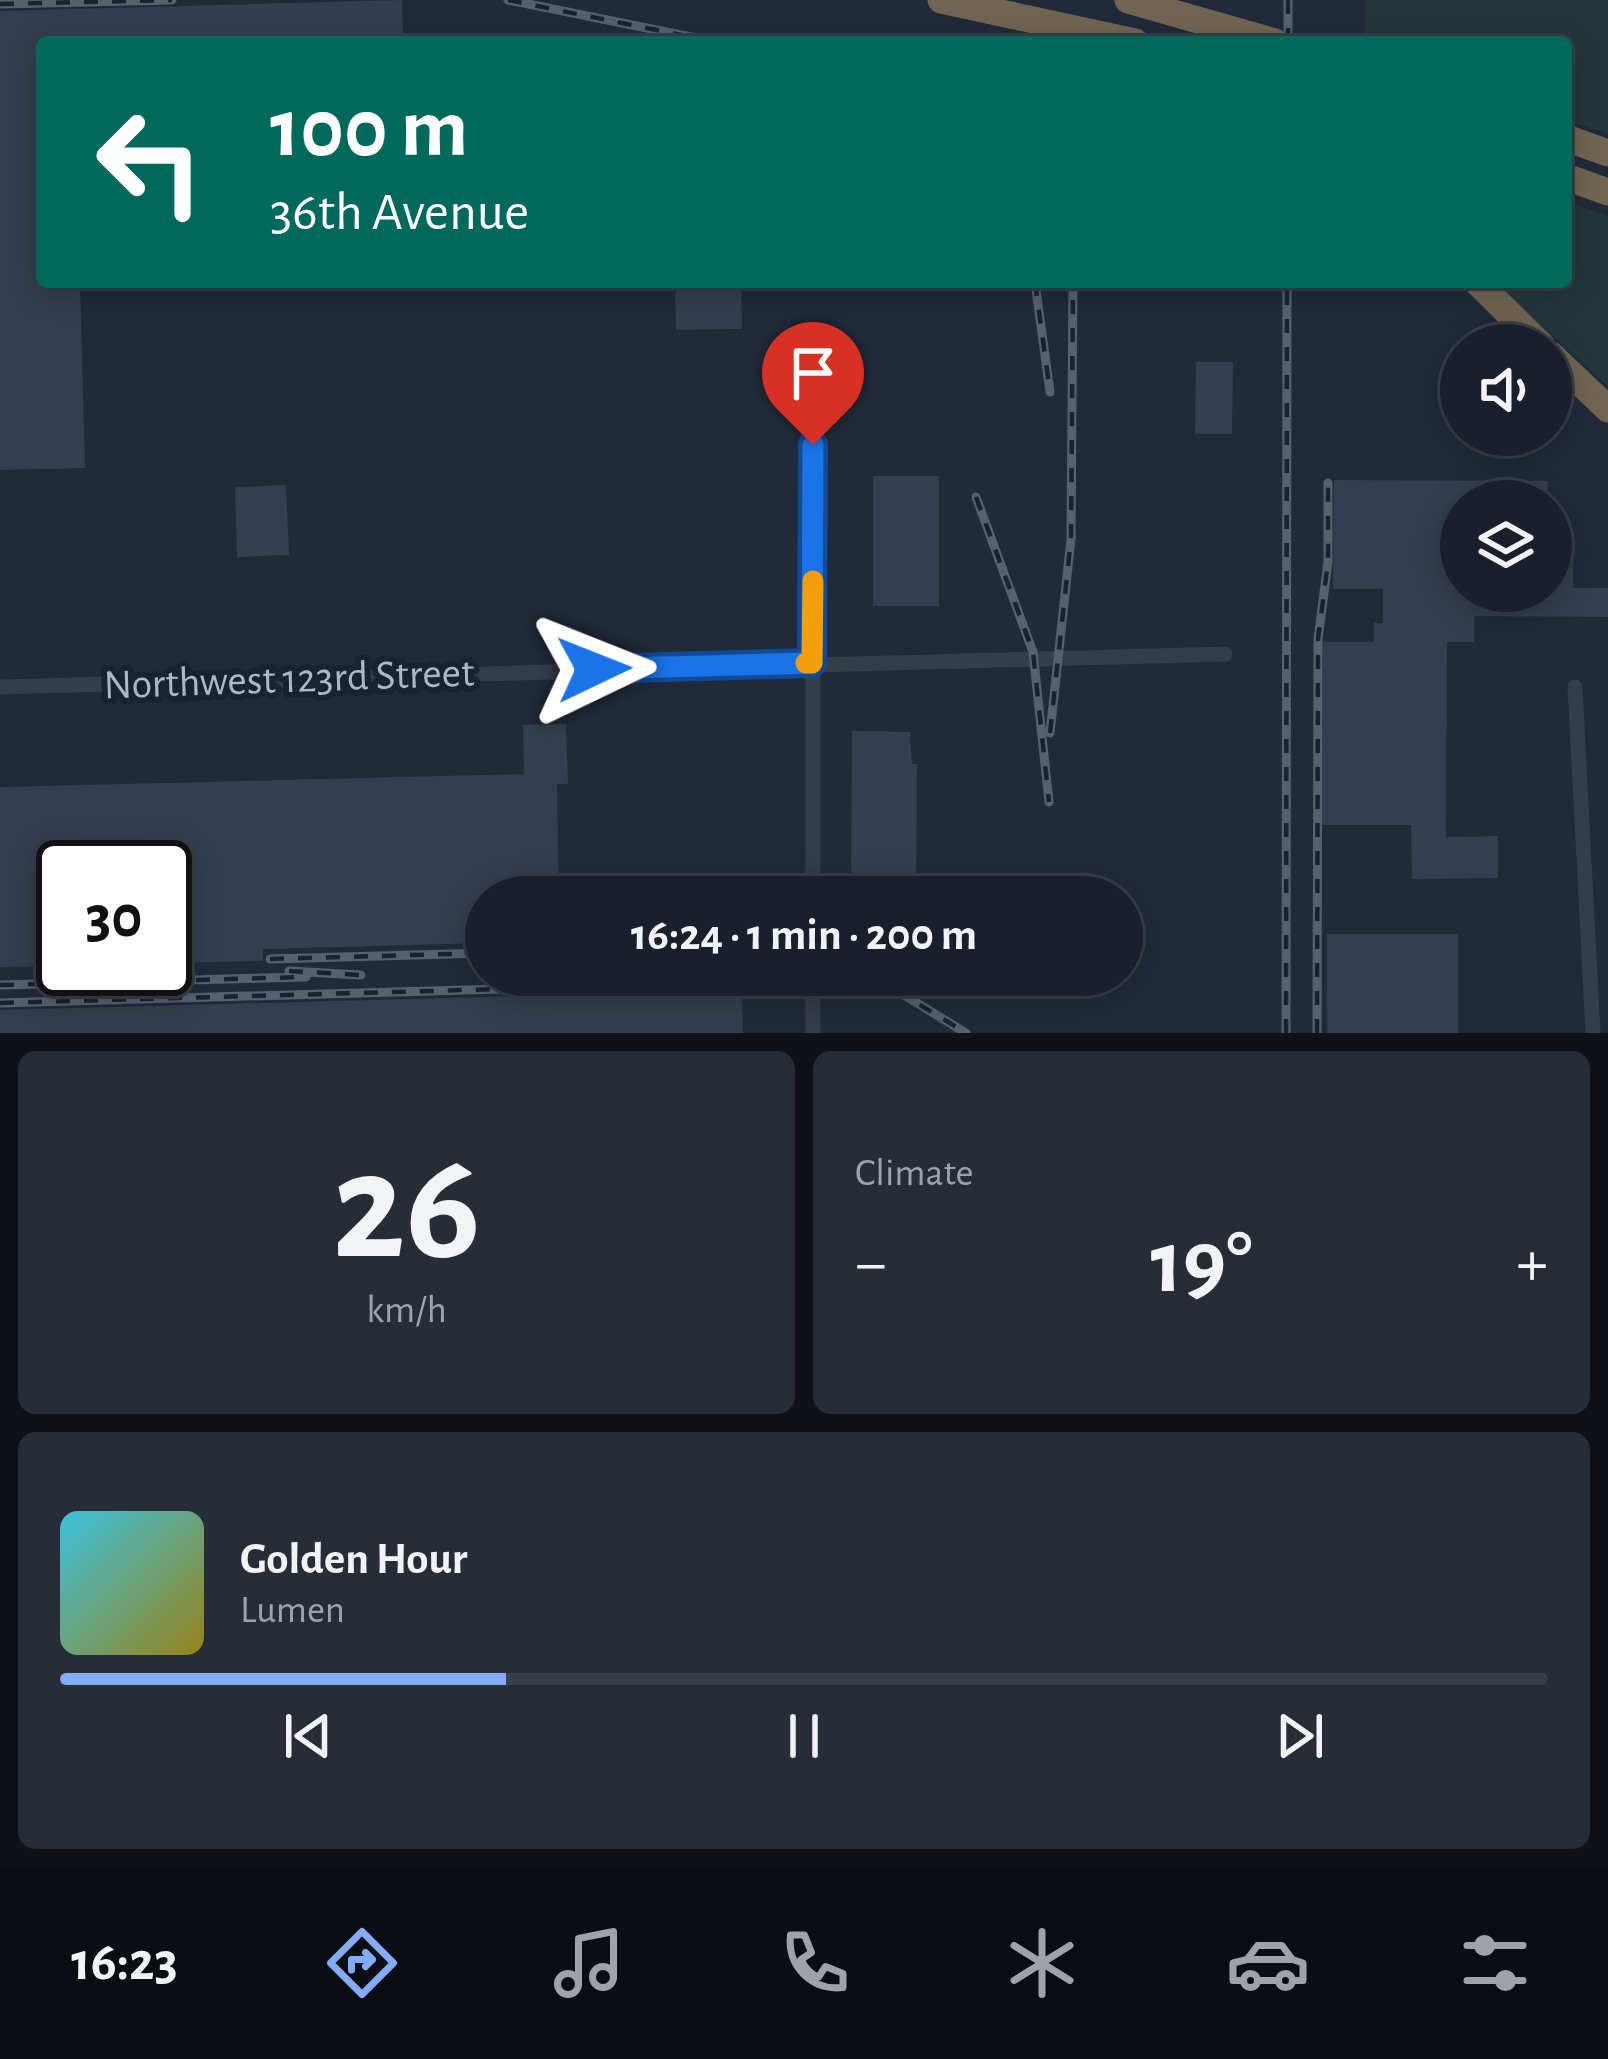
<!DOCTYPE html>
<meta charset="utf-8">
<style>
body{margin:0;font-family:"Alegreya Sans",sans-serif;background:#262d37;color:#f1f3f6;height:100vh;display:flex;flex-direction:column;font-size:45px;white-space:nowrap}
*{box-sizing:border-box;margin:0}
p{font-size:39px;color:#9fa3a9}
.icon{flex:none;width:66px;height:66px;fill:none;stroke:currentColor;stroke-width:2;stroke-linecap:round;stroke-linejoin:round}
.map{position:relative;height:1033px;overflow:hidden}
.panel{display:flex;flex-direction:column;gap:18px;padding:18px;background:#0e1218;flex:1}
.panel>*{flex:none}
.hud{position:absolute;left:36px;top:36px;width:1536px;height:252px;border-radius:12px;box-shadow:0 6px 30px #0003,0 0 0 3px #373e47;background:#00695c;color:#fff;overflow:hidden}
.tools{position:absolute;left:1440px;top:324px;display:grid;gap:24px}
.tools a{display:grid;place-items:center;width:132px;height:132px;border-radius:50%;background:#19202b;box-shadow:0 6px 30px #0003,0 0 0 3px #373e47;font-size:60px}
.speed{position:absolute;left:36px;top:840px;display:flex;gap:24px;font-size:60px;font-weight:700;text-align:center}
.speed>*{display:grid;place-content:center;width:156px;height:156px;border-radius:50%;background:#19202b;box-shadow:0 6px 30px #0003,0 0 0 3px #373e47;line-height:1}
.speed .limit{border:6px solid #111;border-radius:18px;background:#fff;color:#111}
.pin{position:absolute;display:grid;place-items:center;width:102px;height:102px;color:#fff;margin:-123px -51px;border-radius:50% 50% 50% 0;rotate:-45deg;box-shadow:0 0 12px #0007}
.pin .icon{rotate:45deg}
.me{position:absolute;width:132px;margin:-66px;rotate:88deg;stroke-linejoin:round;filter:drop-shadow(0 0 9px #0008)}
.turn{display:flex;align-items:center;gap:42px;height:252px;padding:0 36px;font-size:54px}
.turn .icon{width:156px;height:156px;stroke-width:2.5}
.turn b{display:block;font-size:84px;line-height:102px}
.big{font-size:90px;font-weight:700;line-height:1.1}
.panel .tile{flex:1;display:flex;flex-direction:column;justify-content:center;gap:18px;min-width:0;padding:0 42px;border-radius:18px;background:#262d37}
.panel .dial{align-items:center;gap:0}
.dial b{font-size:156px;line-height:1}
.song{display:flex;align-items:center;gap:36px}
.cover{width:144px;height:144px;border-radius:18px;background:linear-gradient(135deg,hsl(190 70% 55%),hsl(50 70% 35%))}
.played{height:12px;border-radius:6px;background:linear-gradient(90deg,#82abf8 30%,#373e47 30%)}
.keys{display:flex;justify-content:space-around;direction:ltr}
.heat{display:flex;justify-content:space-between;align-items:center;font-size:66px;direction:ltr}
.panel .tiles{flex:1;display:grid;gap:18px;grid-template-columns:1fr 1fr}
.tile:last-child{grid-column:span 2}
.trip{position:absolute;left:465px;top:876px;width:678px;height:120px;border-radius:60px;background:#19202b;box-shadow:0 6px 30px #0003,0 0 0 3px #373e47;font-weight:700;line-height:120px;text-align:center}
.menu{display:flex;height:192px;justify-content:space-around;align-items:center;background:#0a0d11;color:#9fa3a9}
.menu .icon{width:84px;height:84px}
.menu .active{color:#82abf8}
.menu b{font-size:54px;color:#f1f3f6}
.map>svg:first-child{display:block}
.green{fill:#23373a}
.building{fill:#333e50}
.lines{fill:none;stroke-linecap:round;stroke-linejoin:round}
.minor{stroke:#353c4a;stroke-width:15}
.motorway{stroke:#706552;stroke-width:27}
.rail-casing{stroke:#576071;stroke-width:9}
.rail{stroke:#1a222e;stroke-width:4.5;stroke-dasharray:14;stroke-linecap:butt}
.route-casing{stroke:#114b97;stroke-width:30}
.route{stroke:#1a73e8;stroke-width:21}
.slow{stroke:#f59e0b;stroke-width:21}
.labels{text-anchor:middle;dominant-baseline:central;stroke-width:12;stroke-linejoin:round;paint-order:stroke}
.street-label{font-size:42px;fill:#afb7c6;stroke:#1a222e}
</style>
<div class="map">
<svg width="1608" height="1033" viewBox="0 0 1608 1033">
<rect width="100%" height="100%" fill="#212a39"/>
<path class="green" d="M1365 0H1608V134L1566 120V42H1365Z
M1566 201 1608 216V387L1494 282H1566Z"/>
<path class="building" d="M402 0 403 42H42V282H80L85 468 0 470V11Z
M675 282H741L742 329 676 330Z
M1196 362H1233L1232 434H1195Z
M873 476H939V606H873Z
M1334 480 1548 481 1547 501H1461V591H1551V535H1573V588H1608V617L1474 616V642H1447L1446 837 1498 836V878L1412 879 1411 825H1322L1323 642H1374V623H1383V589H1333Z
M286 485 289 555 237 557 235 487Z
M566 724 568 784H557L559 897H486V943L263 949V961L165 963V867H63V966L0 967V787L524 774 523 725Z
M852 731 910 732 912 764H917L916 897H851Z
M1327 934H1458V1033H1327Z
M742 990 743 1033H0V1010Z"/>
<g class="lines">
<path class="minor" d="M0 687 1225 654
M1575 687 1593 1033
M813 897V445
M813 975V1033"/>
<path class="motorway" d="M941 0 1135 42
M1128 0 1275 42
M1566 138 1608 153
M1566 177 1608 192
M1477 282 1541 345
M1551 355 1608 409"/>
<defs>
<path id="rail" d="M508 0 716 42
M0 4 172 0
M1288 42V0
M1035 282 1050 392
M976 497 1033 652 1049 802
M1050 733 1071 539 1073 282
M270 959 486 953
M289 971 361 975
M0 985 306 977
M0 1003 823 980 904 995 966 1033
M1286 1033 1287 282
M1317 1033 1318 639 1328 562V483"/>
</defs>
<use href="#rail" class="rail-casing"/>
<use href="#rail" class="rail"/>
</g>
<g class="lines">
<defs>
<path id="route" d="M594 669 812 663 813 445"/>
</defs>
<use href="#route" class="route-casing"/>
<use href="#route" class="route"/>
<path class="slow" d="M806 663H812L813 581"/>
</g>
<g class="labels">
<g class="street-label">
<text transform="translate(289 679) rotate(-2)">Northwest 123rd Street</text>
</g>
</g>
</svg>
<div class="tools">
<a><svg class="icon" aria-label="sound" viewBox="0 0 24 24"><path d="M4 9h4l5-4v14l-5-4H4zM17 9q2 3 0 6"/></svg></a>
<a><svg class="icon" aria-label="layers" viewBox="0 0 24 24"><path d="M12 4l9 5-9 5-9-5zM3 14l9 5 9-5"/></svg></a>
</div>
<div class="speed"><div class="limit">30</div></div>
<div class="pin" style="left:813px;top:445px;background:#d93025"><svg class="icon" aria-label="arrive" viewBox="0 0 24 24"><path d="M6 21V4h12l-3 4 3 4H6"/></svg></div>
<svg class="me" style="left:594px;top:669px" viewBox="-20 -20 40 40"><path d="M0-17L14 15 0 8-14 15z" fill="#1a73e8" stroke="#fff" stroke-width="4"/></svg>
<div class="trip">16:24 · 1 min · 200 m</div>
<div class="hud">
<div class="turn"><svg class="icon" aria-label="left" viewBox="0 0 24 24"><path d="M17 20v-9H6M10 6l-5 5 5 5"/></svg><div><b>100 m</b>36th Avenue</div></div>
</div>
</div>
<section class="panel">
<div class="tiles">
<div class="tile dial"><b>26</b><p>km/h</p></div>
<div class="tile"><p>Climate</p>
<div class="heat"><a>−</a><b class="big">19°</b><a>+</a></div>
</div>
<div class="tile">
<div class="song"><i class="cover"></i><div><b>Golden Hour</b><p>Lumen</p></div></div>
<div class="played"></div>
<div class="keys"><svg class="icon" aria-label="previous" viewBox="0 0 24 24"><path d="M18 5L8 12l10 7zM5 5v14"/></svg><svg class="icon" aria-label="pause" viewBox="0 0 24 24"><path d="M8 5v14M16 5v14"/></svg><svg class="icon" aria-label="next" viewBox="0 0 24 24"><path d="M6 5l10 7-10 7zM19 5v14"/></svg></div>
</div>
</div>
</section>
<nav class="menu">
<b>16:23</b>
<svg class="icon active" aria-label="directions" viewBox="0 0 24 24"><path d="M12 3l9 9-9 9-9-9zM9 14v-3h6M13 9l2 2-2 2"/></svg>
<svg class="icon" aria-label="music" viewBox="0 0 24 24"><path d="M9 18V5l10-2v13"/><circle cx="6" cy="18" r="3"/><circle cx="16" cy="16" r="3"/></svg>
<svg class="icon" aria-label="phone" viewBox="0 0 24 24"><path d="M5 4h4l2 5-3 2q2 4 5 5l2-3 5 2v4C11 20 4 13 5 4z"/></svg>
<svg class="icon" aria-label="climate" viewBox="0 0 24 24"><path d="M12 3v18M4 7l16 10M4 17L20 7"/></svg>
<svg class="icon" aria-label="car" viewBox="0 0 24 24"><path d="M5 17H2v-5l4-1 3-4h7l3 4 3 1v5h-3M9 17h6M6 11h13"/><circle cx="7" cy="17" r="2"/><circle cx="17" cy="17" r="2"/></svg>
<svg class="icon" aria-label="filters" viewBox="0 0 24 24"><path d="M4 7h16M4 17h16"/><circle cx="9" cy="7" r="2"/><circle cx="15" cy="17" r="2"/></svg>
</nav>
